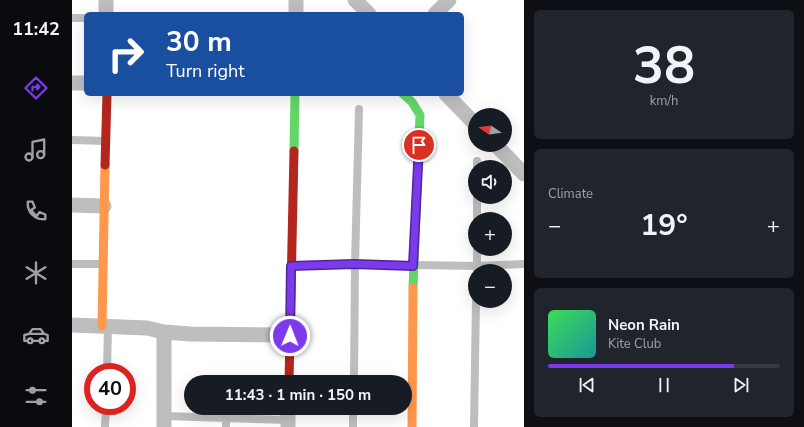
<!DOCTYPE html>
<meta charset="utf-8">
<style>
body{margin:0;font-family:"Nunito Sans",sans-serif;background:#20242c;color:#f1f3f6;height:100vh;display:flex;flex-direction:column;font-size:15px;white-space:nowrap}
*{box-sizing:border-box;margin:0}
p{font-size:13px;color:#9ea1a6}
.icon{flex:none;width:22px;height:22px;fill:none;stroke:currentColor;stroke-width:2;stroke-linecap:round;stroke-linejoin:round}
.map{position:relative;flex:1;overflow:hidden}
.details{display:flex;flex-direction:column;gap:10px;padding:10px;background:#0d0f14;width:280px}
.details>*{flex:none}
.banner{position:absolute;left:12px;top:12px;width:380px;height:84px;border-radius:6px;box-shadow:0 4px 16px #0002;background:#1a4fa0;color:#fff;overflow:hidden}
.needle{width:26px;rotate:283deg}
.controls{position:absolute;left:396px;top:108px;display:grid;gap:8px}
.controls a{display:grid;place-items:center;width:44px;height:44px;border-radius:50%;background:#171b24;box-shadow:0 4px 16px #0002;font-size:20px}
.speed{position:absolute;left:12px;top:363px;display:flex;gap:8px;font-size:20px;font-weight:700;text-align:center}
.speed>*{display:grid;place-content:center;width:52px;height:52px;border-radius:50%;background:#171b24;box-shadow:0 4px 16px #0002;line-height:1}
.speed .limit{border:6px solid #d22;background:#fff;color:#111}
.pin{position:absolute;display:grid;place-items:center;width:34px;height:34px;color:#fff;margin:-17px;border:2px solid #fff;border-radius:50%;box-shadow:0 1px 4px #0007}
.me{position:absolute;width:44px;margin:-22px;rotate:1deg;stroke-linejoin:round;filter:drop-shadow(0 0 3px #0008)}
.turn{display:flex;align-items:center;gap:14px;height:84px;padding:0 16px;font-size:18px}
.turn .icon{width:52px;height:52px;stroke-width:2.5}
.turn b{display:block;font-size:28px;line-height:34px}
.big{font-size:30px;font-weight:700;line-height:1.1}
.details .card{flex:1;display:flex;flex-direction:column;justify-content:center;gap:6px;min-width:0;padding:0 14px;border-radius:6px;background:#20242c}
.details .dial{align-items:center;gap:0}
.dial b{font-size:52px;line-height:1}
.song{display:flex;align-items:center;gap:12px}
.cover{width:48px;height:48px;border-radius:6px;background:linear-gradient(135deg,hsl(130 70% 55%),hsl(180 70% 35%))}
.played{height:4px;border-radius:2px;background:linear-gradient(90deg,#7c3aed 80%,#363941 80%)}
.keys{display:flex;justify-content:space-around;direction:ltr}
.heat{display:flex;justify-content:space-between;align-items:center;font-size:22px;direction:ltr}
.trip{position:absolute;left:112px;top:375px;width:228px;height:40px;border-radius:20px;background:#171b24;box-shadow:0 4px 16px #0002;font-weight:700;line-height:40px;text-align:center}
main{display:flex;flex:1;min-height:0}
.menu{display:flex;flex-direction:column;width:72px;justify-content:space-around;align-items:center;background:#090b0e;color:#9ea1a6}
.menu .icon{width:28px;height:28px}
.menu .active{color:#7c3aed}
.menu b{font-size:18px;color:#f1f3f6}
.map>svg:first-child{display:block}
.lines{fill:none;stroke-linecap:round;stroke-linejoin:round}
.lane{stroke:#bebebe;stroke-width:8}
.street{stroke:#bebebe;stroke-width:15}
.fast{stroke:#63d668;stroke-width:9}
.slow{stroke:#ff974d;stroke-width:9}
.jam{stroke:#b3261e;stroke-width:9}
.route-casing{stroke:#51269a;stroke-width:10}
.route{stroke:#7c3aed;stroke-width:7}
</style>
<main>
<nav class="menu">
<b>11:42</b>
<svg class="icon active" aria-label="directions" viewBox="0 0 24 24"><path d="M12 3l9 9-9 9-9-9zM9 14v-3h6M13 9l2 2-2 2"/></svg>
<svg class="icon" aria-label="music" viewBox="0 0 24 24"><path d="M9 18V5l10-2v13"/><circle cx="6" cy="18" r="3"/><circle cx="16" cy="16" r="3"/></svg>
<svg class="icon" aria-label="phone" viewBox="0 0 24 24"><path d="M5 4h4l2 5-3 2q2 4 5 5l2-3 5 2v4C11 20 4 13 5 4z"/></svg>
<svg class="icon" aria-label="climate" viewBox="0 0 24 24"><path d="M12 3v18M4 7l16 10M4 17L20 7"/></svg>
<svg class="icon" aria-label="car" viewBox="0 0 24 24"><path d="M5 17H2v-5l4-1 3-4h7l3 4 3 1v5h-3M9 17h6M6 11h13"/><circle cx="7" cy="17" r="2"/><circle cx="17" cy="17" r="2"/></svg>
<svg class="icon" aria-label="filters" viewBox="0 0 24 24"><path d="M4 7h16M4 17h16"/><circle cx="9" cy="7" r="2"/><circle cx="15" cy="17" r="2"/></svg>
</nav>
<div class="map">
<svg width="452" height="427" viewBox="0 0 452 427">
<rect width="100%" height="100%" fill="#fff"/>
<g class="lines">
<path class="lane" d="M0 18H14
M0 140 33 141
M405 161V167
M405 197V219
M0 264H31
M220 266 283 264 405 266 452 264
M405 270V249
M35 372 36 326
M282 382 283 264 287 109
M93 416 216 420
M33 427 34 406
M154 427V418
M281 427V408
M402 427 404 301"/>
<path class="street" d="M34 0V14
M283 0 297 14
M224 14V0
M363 14 377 0
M0 83H14
M374 94 403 124
M424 145 452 174
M0 205 32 206
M0 325 75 328 92 332 119 334 218 335
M92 427V332
M216 427V408"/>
<path class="fast" d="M331 94 340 102 348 115 341 288
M222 151 223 94"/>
<path class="slow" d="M30 326 33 165
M340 427 341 288"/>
<path class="jam" d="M33 165 35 94
M217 382 222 151"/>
</g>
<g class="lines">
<defs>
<path id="route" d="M218 336 219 266 282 264 341 266 347 145"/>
</defs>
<use href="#route" class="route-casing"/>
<use href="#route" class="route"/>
</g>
</svg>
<div class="controls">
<a><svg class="needle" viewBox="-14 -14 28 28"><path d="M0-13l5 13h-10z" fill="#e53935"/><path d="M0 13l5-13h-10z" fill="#9ea1a6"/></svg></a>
<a><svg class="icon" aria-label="sound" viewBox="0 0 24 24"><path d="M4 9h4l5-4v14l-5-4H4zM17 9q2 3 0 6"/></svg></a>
<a>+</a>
<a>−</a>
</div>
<div class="speed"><div class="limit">40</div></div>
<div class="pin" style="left:347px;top:145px;background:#d93025"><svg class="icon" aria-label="arrive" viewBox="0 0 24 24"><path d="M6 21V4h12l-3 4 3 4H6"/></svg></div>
<svg class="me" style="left:218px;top:336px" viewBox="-20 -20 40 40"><circle r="17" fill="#7c3aed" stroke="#fff" stroke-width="3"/><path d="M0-11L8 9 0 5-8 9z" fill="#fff"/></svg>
<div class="trip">11:43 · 1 min · 150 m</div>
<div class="banner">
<div class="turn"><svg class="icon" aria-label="right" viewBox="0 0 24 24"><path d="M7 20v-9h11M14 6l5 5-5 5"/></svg><div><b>30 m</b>Turn right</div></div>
</div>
</div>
<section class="details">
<div class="card dial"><b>38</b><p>km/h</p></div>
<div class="card"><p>Climate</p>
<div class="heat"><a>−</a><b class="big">19°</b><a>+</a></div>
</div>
<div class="card">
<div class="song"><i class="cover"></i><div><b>Neon Rain</b><p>Kite Club</p></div></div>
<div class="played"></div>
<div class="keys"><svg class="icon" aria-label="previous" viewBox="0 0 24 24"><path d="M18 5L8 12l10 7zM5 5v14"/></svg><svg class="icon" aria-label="pause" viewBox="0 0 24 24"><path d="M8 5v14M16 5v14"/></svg><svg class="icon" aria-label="next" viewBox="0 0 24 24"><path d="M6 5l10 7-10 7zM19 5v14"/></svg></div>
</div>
</section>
</main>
